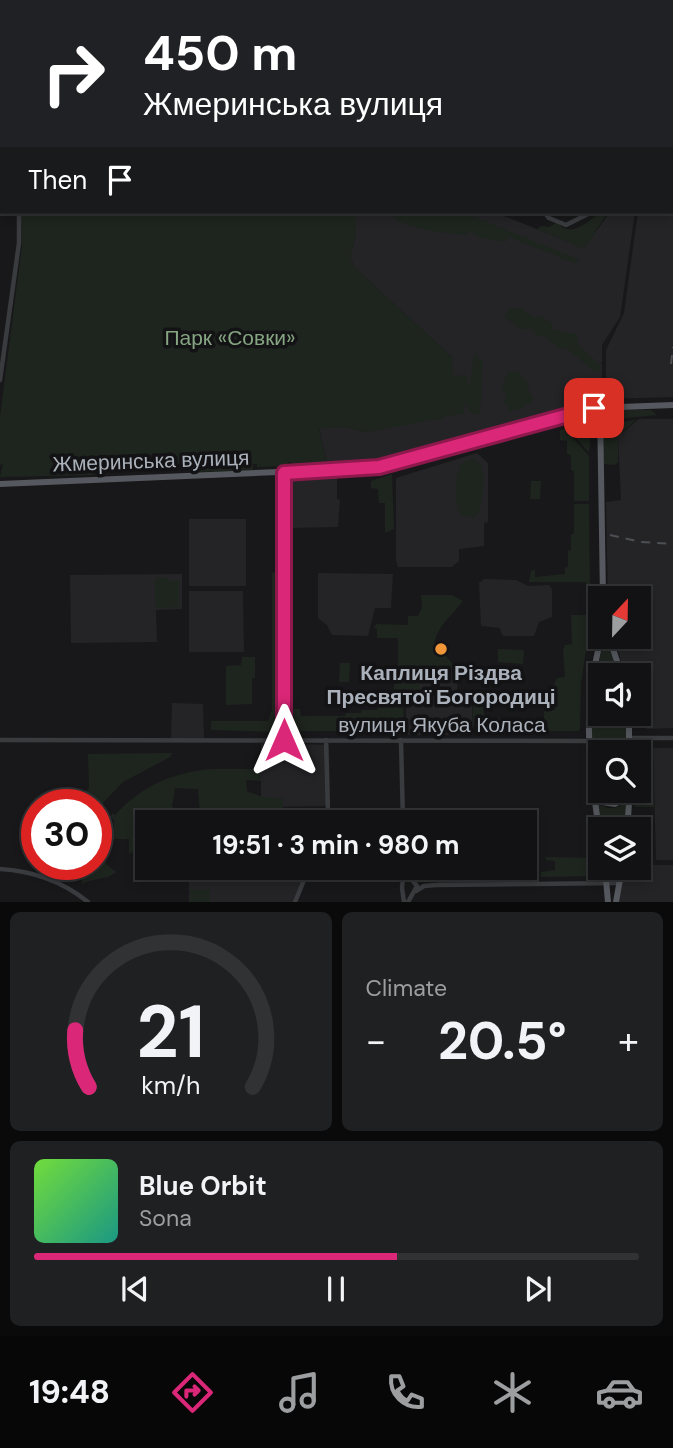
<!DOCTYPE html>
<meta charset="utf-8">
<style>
body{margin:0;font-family:"DM Sans",sans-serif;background:#1f2022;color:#f1f3f6;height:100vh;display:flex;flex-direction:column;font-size:26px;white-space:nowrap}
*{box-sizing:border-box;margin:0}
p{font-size:23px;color:#9c9ea0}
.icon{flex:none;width:38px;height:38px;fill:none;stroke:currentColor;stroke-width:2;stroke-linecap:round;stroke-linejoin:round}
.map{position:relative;height:902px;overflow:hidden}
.drawer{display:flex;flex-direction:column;gap:10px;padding:10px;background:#0a0a0b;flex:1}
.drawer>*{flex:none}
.guide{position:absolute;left:0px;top:0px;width:674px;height:214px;box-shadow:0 4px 10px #0003,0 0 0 2px #313234;background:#202124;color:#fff;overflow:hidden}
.needle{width:46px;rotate:22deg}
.fabs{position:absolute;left:588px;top:586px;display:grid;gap:14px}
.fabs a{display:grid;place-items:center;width:63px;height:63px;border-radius:0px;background:#121214;box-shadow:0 4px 10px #0003,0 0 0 2px #313234;font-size:35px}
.speed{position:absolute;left:21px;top:789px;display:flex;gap:14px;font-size:35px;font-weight:700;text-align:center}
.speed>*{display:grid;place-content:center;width:91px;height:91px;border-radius:50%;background:#121214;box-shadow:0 4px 10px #0003,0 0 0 2px #313234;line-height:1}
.speed .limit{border:10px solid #d22;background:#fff;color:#111}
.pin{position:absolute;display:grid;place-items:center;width:60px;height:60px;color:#fff;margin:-30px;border-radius:14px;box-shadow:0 4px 10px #0006}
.me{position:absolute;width:77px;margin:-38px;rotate:0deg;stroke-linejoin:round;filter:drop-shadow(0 0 5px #0008)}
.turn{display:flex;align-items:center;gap:24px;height:147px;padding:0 28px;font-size:32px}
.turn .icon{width:91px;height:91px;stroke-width:2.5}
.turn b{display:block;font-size:49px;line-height:60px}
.then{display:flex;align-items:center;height:66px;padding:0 28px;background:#0003;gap:14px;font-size:26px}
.big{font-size:52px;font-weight:700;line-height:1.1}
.drawer .card{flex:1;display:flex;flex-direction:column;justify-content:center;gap:10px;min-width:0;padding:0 24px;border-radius:10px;background:#1f2022}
.drawer .dial{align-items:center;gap:0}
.dial svg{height:182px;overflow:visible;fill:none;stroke:#313234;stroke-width:7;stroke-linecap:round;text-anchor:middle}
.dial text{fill:#f1f3f6;stroke:none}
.song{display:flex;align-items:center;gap:21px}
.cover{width:84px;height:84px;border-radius:10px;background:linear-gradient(135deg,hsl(100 70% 55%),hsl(170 70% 35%))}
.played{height:7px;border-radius:4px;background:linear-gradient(90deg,#db2777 60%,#313234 60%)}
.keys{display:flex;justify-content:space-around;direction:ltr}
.heat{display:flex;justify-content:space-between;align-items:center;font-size:38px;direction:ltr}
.drawer .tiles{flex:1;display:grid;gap:10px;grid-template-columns:1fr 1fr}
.card:last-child{grid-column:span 2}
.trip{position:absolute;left:135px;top:810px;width:402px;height:70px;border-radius:0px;background:#121214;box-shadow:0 4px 10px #0003,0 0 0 2px #313234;font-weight:700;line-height:70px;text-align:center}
.menu{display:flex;height:112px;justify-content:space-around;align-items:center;background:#070708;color:#9c9ea0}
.menu .icon{width:49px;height:49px}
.menu .active{color:#db2777}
.menu b{font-size:32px;color:#f1f3f6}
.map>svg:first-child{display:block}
.built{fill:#242427}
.green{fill:#1e251e}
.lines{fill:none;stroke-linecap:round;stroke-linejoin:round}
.minor{stroke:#393b3f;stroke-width:4.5}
.major{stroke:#55585e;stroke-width:6}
.rail{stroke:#4c4f54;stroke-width:2;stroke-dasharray:9 7;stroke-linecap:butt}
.route-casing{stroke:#8e194d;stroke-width:18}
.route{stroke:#db2777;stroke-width:12}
.poi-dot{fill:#f19539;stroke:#131315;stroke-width:2.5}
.labels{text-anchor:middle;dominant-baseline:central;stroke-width:7;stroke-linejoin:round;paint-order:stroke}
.park-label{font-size:21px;fill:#85a481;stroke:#131315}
.street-label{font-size:21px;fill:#aab1ba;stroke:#131315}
.poi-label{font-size:21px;font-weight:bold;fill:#aab1ba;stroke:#131315}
</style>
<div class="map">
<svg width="673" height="902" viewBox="0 0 673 902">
<rect width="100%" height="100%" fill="#18181a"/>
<path class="built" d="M0 49 2 50V206L0 205Z
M673 119V397L606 399V350L624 313 638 212H672Z
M356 212H494L584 248 610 212H635L620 317 602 345V363L598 361 602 364 601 399 598 403 399 456 327 463 319 428 345 427 366 432 423 421 452 357 356 269 350 258 356 233Z
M639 419H673V728L646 729 644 715V720L632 721 633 714H639V676L625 675 614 637H639V598H608L606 502 621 500 618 436Z
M477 453 488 463V522L484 523V546L459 549V561L452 567H398L396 560V478Z
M294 476H337V499L340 500 338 527 288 528 287 482Z
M189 519H246V586H189Z
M318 573 393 574 391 608H375L368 636 332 635 327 625 318 618Z
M182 574V609L156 610 157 642 71 643 70 575Z
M484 579 516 580 528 586 549 585 552 589V617L539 622 534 636H506L502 635 500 628 481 626 479 583Z
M189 591H243L244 652H189Z
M406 662 458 664 457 700 472 701 473 735H406Z
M172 703 203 704 204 738H171Z
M261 743 329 745 330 806 261 807Z
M653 748H673V860H656Z
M206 813H230V822H207Z
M639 865H673V902H618L623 868H639Z
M438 868H501L502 882 438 883Z
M189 871H307L294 902H189Z"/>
<path class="green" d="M84 0H673V28L672 2H84Z
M21 212H356V233L350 258 356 269 452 357 453 375 468 376V386L470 385 474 354 483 360 480 414 470 413 465 402 464 414 446 416 445 418 366 432 345 427 319 429 327 463 368 461 369 464 293 467 291 462H288L287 466 257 467V464H253V470L194 472 191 470V464H163L159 462V455L153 453 149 457 150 461 147 464 94 465V475L0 477 3 464 0 465V417L22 245Z
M387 212H463L580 260 573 263 509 237 506 242 483 238 470 232 466 235C438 232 408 231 387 212Z
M597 212H608L584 249 537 229 541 226 549 227 556 223C560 225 563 228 567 229 577 232 590 220 597 215Z
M522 308 533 317 539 316 552 323 553 330 576 334 579 346 601 366 599 370 594 372 569 350 558 348 544 336H538L532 329H521L504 317 510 309Z
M519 371 520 376 530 383 527 393H531L533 400 523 408 508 411 509 407 504 403 507 395 502 391 507 372Z
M614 410H651L657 415 616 419Z
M636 420 618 436V462L615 465 604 464 602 424Z
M592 424 589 453 568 429Z
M565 429 589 456V501H574V471L571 470V455L567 454V441L560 440V430Z
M472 459C476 461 479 461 481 466 486 476 483 510 475 517 450 523 454 476 461 463Z
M392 474 394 529 385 533V503H379L378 489 371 488V481Z
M531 481H541L540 499H530Z
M574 504H589L590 594 586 595V582H529L531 571 535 570V577L565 574V568L568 567V551L571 550V534H574Z
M277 572 278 732 211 730V721H268L272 710V573Z
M158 577H166L169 581H179V607L157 608 155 606V579Z
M421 595H452L463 601C450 618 432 630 434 653L445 655 455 667H419V689H403L404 731H297L295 728 290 726 289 709H300L301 716H345L346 713H361L362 710H377L378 707H392V699H394V684L398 683V638H377V629L374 628 376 624 408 625V616H418L422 607Z
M571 615H591L581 684 580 729 578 731H544V710H555L554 685 557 678 565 677 563 651 565 645 572 644Z
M604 637H606L618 675 600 676V694L593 695Z
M498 649 524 650 523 664 498 662Z
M242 657H255V678L252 679V704L226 705V666L241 665Z
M340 663H350L349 682H339Z
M473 700H483L484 714 491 715 492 718H508V720H524V724H538L539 731 478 730 473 725Z
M600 700V714H627V752H600V772L593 773 591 711Z
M649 742 653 744 654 807H635V791H639V752H635L638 744Z
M172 753 170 757 123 782 96 810V805L75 803V801L89 788 88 754Z
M212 769H261V781L246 780 247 791 263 797 283 798V822H230L229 813H207V822H184L185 818 200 815 198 789 175 788 172 807 179 809 178 817 174 822 165 818 160 809 144 810 142 832H136V845L139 846V849L129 854V839H114L111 844 107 843 100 831 114 829V820L110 817 113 813 115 815C142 786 173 772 212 769Z
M600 777V791L612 794 623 791 618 799 611 802C598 798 597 792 597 780Z
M628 799 624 829H602L596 802C607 811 619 810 628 799Z
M96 843 107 865 116 872C107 880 92 878 82 884L83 870 79 865 96 864Z
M593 856 595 873 592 876 541 877V872L555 870V861L546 860 545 857 591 858Z
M190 890H210V902H190Z"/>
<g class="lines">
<path class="minor" d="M672 32 673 31
M0 49 2 50
M672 70 673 71
M672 86 673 83
M0 205 2 206
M544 212 549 218 566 225 592 212
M0 380 19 243V212
M284 473V740
M629 738H673
M0 740 589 741
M401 740 403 822
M326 822 328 813 326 740
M0 869C34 871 62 881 88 902
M404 869 402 888 404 902
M404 870 417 886 408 902
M416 891 424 886 436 885 619 883
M295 902 309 868"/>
<path class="major" d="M600 408 603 598
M0 484 370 468 409 460 594 408 673 405
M609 637 622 676
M590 709 600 698
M629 714V752
M593 793 602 802 615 804 625 798 628 791
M627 830 630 791
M600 836C593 790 586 743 590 696 592 676 597 656 601 637
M605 868 608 902
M616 902 622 868"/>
<path class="rail" d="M570 0 576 2
M672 52H673
M671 364 673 347
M610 535 641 542 673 544"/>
</g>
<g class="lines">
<defs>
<path id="route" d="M284 740V473L379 467 594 408"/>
</defs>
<use href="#route" class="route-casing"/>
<use href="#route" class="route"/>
</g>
<circle class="poi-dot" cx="441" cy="649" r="7"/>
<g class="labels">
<g class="park-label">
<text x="230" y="338">Парк «Совки»</text>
</g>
<g class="street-label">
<text transform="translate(151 461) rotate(-2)">Жмеринська вулиця</text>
<text x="442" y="725">вулиця Якуба Коласа</text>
</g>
<g class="poi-label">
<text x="441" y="673">Каплиця Різдва<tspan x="441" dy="24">Пресвятої Богородиці</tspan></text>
</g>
</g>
</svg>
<div class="fabs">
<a><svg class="needle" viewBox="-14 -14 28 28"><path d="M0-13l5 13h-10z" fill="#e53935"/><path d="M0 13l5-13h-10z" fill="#9c9ea0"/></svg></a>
<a><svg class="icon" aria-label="sound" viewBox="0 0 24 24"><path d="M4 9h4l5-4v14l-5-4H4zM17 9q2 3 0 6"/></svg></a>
<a><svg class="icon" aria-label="search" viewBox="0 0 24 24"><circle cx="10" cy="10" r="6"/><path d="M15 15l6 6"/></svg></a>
<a><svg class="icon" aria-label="layers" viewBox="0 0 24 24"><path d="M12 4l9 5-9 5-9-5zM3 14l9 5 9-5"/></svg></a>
</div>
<div class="speed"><div class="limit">30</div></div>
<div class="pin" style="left:594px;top:408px;background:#d93025"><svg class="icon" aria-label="arrive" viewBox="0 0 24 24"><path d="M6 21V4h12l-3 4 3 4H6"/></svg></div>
<svg class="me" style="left:284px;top:740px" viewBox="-20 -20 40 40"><path d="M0-17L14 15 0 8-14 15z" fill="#db2777" stroke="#fff" stroke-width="4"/></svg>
<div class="trip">19:51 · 3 min · 980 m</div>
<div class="guide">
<div class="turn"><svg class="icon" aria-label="right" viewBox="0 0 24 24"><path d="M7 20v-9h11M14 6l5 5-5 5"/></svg><div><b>450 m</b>Жмеринська вулиця</div></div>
<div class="then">Then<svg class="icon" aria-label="arrive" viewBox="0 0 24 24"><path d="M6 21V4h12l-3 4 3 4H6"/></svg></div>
</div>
</div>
<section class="drawer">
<div class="tiles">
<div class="card dial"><svg viewBox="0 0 100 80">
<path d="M14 69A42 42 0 1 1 86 69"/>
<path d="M14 69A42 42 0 0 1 8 44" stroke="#db2777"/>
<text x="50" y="56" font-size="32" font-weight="700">21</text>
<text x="50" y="72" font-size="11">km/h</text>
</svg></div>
<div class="card"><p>Climate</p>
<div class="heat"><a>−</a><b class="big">20.5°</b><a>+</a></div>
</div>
<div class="card">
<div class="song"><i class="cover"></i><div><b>Blue Orbit</b><p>Sona</p></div></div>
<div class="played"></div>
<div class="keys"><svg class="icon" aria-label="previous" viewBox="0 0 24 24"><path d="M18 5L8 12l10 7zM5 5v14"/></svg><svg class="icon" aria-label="pause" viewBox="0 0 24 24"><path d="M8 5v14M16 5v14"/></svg><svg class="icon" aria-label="next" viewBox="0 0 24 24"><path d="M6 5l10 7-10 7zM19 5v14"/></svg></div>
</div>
</div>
</section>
<nav class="menu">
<b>19:48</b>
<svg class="icon active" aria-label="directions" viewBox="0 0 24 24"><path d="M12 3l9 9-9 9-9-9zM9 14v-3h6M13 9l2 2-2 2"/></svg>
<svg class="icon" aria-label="music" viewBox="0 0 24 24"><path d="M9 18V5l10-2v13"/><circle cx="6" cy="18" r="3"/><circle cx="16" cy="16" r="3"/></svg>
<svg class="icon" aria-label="phone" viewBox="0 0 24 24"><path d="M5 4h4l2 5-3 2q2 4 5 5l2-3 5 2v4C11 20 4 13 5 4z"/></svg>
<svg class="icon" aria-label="climate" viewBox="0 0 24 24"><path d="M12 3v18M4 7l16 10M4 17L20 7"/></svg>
<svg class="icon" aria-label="car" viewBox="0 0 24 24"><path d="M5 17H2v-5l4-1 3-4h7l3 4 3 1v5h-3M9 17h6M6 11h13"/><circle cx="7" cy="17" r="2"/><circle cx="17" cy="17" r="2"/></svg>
</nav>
